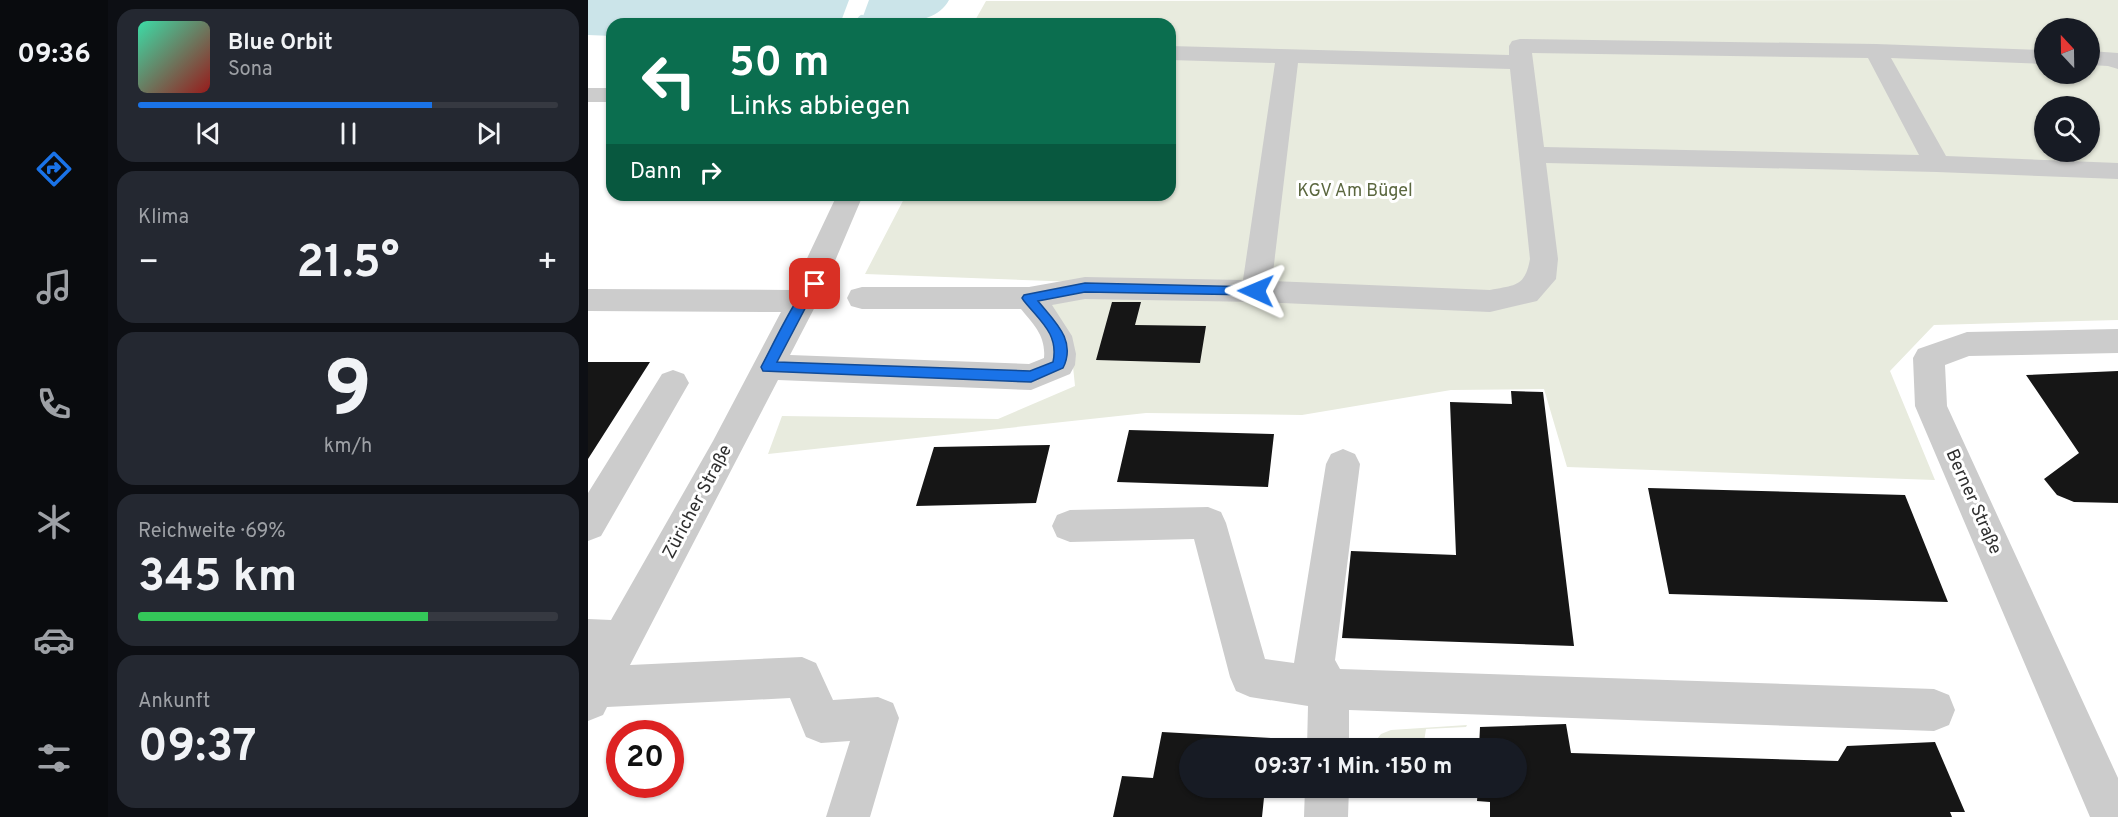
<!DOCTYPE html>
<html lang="de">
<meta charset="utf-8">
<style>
body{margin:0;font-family:Overpass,sans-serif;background:#242831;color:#f1f3f6;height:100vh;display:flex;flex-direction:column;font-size:22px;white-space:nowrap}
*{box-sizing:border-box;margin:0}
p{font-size:20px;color:#9ea1a6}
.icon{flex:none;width:33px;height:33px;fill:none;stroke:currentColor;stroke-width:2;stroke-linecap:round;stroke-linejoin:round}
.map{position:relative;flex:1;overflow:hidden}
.sheet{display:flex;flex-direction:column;gap:9px;padding:9px;background:#0d0f14;width:480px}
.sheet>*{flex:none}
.banner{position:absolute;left:18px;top:18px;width:570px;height:183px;border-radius:18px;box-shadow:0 2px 4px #0004;background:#0b6e4f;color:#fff;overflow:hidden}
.needle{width:39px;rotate:338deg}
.tools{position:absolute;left:1446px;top:18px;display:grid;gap:12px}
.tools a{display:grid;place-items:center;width:66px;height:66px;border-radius:50%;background:#171b24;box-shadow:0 2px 4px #0004;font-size:30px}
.speed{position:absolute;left:18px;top:720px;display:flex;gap:12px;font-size:30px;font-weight:700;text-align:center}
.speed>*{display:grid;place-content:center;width:78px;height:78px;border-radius:50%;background:#171b24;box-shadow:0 2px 4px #0004;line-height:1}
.speed .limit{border:9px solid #d22;background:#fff;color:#111}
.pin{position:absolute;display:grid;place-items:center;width:51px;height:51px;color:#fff;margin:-26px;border-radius:12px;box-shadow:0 3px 9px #0006}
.me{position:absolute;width:66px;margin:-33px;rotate:271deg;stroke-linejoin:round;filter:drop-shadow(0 0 4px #0008)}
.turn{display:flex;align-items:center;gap:21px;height:126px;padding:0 24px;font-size:27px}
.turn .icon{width:78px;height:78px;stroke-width:2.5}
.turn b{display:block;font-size:42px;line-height:51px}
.then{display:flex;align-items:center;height:57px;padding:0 24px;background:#0003;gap:12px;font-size:22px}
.big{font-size:45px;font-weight:700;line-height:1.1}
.sheet .widget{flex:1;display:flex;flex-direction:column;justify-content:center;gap:9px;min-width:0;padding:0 21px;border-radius:18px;background:#242831}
.sheet .dial{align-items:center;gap:0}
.dial b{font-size:78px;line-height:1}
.song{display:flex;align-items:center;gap:18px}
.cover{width:72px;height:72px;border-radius:9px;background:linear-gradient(135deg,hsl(160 70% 55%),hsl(0 70% 35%))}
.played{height:6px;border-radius:3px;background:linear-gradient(90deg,#1a73e8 70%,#363941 70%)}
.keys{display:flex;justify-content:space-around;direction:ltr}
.heat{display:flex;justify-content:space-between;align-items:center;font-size:33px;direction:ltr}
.charge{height:9px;border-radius:4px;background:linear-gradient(90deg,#34c759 69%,#363941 0)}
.trip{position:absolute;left:591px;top:738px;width:348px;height:60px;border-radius:30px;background:#171b24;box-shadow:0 2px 4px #0004;font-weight:700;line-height:60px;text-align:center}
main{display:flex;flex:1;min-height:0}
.tab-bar{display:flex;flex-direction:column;width:108px;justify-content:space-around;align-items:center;background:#090b0e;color:#9ea1a6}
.tab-bar .icon{width:42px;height:42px}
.tab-bar .current{color:#1a73e8}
.tab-bar b{font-size:27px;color:#f1f3f6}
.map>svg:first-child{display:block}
.green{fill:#e8ebde;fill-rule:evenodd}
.water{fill:#cbe4e9}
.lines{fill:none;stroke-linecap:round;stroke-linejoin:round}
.stream{stroke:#cbe4e9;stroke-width:8}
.building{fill:#161616}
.minor{fill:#ccc;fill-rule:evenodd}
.route{fill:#1a73e8;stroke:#114b97;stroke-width:1.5}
.labels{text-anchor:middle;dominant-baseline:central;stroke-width:6;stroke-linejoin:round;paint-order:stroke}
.park-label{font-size:18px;fill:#5b673f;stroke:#fff}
.street-label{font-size:18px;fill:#2f2f2f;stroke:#fff}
</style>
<main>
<nav class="tab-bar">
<b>09:36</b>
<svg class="icon current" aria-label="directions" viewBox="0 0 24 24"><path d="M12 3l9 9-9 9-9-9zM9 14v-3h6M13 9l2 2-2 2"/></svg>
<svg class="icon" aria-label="music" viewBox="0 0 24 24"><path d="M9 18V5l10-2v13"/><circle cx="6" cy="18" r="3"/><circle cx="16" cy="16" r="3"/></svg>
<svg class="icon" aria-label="phone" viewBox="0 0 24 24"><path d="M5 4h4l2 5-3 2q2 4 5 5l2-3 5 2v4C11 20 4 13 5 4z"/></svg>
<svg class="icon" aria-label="climate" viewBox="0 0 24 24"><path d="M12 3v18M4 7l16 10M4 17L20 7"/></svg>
<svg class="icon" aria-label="car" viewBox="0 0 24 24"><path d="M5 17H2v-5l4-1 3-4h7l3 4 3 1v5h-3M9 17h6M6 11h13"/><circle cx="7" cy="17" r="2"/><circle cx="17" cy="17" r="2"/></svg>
<svg class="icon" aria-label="filters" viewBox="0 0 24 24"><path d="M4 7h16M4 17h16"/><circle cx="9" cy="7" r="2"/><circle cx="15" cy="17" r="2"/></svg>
</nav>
<section class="sheet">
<div class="widget">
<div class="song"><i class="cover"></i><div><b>Blue Orbit</b><p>Sona</p></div></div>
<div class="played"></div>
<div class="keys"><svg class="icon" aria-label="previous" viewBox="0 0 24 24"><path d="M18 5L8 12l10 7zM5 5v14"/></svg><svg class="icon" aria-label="pause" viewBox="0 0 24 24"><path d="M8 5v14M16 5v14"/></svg><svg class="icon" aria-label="next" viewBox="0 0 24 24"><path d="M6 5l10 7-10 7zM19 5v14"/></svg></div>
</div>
<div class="widget"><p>Klima</p>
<div class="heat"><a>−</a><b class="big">21.5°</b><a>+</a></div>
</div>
<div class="widget dial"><b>9</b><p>km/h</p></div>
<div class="widget"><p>Reichweite · 69%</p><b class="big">345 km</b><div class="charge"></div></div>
<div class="widget"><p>Ankunft</p><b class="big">09:37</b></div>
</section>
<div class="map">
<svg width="1530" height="817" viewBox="0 0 1530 817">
<rect width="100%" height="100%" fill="#fff"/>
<path class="green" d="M1530 0V320L1346 325 1302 371 1347 480 979 467 956 389 863 390 714 415 558 413 180 454 194 416 410 419 487 386 483 347 457 295 488 282 277 274 318 195H582V24H385L398 1ZM1456 28H1502V74H1456ZM1456 106H1502V152H1456Z
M879 725 878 727 838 729 835 748H836H782L793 734 803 730Z"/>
<path class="water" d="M0 0H261L252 24H24V36L0 35Z
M281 0H361C345 29 302 21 274 19Z"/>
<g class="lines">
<path class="stream" d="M270 24 274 19"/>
</g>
<path class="building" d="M524 302H553L547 325 618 326 612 363 508 360Z
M0 362H62L0 459Z
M1530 371V503L1486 502 1469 495 1456 479 1491 453 1438 375Z
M923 391 955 392 986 646 754 638 763 551 868 555 862 402 924 404Z
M541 430 686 434 680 487 529 482Z
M462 445 448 503 328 506 346 447Z
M1060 488 1317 495 1360 602 1081 594Z
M978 724 983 753 1250 761 1259 746 1347 742 1377 812H1362L1364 817H902V802L889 801 890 788H928V748H891L892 727Z
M574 732 683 738 681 748H602V788H677L674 817H525L534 776 565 778Z"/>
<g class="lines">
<path class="minor" d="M932 39 1288 44 1456 50V64L1303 58 1358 156 1530 163V179L1349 172 958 163 970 259 968 279 949 301 902 312 668 302 497 299 464 305 484 336 488 354 487 365 482 374 443 390 190 380 42 665 214 657 228 663 245 700 290 697 305 703 311 718 282 817H238L262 741 233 743 218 737 202 698 19 707 15 715 0 721V619L23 620 125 441 193 312 0 311V289L204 290 249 195H275L230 301 202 355 441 364 456 358C458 336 446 325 433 309H274L263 306 259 298 263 290 274 287H441L497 277 655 280 687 63 582 60V46L921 55V46L924 41ZM944 53 1280 58 1331 155 956 147ZM710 63 922 69 942 259C937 287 927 285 902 290L684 281Z
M1502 51 1530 53V69L1520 66 1502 65Z
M0 88H24V102H0Z
M1530 329V353L1381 356 1357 365 1359 406 1530 778V817H1502L1327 406 1325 358 1330 349 1379 332Z
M85 370 96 374 101 383 13 536 0 541V493L74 374Z
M755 449 767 454 772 464 747 660 752 669 1346 689 1361 695 1367 710 1361 725 1346 731 761 710V748H719L720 706 662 697 648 691 642 677 606 539 482 542 469 537 464 526 469 515 482 510 620 507 633 512 638 523 677 659 706 663 738 464 743 454Z
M717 788H761L760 817H716Z"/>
</g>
<path class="route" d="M227 279 233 284 220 303 189 362 442 371 465 362C471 334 452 321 436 301L434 298 436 295 497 283 668 287 674 291 668 295 497 292 450 301C466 321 489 340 475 368L443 382 175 371 173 367C182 351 213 284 227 279Z"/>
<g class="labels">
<g class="park-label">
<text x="767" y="191">KGV Am Bügel</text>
</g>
<g class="street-label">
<text transform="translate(110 502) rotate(-62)">Züricher Straße</text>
<text transform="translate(1385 502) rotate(66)">Berner Straße</text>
</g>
</g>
</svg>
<div class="tools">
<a><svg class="needle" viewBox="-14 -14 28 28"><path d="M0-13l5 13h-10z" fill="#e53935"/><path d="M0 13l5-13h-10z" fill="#9ea1a6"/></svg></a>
<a><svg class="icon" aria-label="search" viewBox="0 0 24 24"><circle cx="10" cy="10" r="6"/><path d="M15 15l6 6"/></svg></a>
</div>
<div class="speed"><div class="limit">20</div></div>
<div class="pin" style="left:227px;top:284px;background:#d93025"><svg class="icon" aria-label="arrive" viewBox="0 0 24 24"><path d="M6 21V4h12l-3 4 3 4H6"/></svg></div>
<svg class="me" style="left:668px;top:291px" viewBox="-20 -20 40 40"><path d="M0-17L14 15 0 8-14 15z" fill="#1a73e8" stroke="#fff" stroke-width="4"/></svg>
<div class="trip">09:37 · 1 Min. · 150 m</div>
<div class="banner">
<div class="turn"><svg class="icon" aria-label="left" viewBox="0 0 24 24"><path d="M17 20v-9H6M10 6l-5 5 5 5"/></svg><div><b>50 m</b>Links abbiegen</div></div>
<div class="then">Dann<svg class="icon" aria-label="right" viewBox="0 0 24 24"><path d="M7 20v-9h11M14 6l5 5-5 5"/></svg></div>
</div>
</div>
</main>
